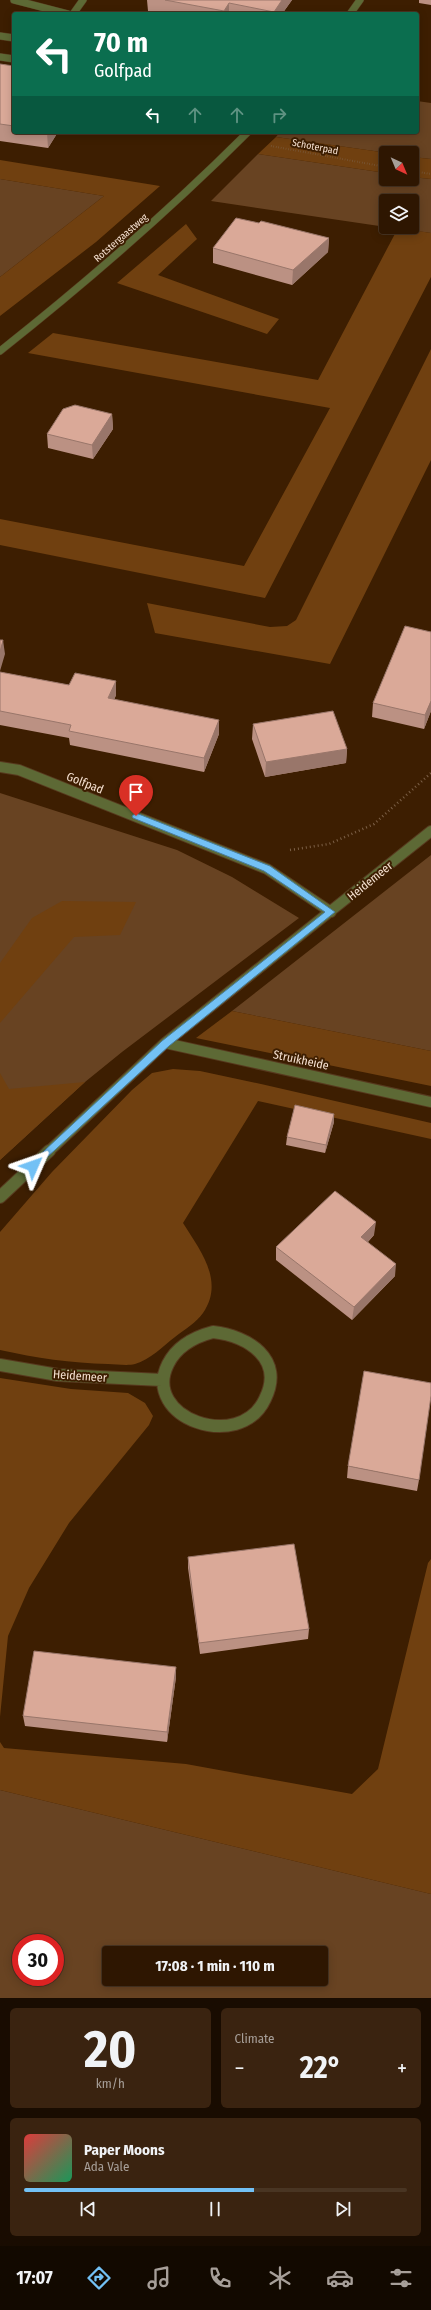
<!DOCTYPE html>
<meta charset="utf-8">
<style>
body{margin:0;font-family:"Fira Sans Condensed",sans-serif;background:#3a2310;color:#f1f3f6;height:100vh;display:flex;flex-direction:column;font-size:15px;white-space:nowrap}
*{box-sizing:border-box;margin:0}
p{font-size:13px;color:#a79f99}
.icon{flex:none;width:22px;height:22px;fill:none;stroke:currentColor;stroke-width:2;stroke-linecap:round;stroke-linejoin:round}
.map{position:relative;height:1998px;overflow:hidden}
.panel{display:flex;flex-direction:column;gap:10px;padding:10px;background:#190c01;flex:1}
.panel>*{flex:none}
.hud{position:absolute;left:12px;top:12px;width:407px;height:122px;border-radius:4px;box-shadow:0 2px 10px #0003,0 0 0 1px #493523;background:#0b6e4f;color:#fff;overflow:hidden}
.needle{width:26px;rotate:136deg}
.buttons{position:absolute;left:379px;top:146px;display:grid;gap:8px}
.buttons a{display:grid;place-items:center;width:40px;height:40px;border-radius:4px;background:#2e1601;box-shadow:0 2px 10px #0003,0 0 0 1px #493523;font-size:20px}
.speed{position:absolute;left:12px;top:1934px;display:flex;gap:8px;font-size:20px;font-weight:700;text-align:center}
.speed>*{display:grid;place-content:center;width:52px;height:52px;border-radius:50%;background:#2e1601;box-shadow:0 2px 10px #0003,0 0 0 1px #493523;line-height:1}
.speed .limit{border:6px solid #d22;background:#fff;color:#111}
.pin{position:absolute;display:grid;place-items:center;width:34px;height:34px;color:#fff;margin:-41px -17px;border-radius:50% 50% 50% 0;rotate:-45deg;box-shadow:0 0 4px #0007}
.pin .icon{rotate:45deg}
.me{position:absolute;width:44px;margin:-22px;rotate:47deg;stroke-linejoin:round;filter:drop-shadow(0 0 3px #0008)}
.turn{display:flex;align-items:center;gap:14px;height:84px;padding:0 16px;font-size:18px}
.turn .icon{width:52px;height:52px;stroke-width:2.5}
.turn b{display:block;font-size:28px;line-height:34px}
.lanes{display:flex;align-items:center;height:38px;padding:0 16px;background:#0003;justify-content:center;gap:20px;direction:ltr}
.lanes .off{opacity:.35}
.big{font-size:30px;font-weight:700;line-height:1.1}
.panel .tile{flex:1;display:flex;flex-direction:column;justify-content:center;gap:6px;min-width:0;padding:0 14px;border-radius:6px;background:#3a2310}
.panel .dial{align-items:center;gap:0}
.dial b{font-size:52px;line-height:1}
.song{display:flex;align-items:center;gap:12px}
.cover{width:48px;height:48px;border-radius:6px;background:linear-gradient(135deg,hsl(0 70% 55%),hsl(150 70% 35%))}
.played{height:4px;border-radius:2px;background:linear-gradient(90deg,#73c1f5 60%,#493523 60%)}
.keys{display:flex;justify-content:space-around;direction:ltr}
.heat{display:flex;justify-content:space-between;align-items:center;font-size:22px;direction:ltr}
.panel .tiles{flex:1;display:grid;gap:10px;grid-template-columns:1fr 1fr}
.tile:last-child{grid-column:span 2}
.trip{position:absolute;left:102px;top:1946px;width:226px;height:40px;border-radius:4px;background:#2e1601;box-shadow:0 2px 10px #0003,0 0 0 1px #493523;font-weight:700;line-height:40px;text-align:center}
.dock{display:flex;height:64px;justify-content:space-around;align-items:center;background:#120900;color:#a79f99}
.dock .icon{width:28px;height:28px}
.dock .on{color:#73c1f5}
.dock b{font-size:18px;color:#f1f3f6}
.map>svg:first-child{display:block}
.green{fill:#684322;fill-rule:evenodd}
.forest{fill:#704010}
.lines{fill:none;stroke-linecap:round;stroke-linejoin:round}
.service-casing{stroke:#57391e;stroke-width:8}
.minor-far1-casing{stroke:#57391e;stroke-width:12}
.minor-casing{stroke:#57391e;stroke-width:14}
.tertiary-casing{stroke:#57391e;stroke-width:8}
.path-far1{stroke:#7c6047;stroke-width:2;stroke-dasharray:0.5 2;stroke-linecap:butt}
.path{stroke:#7c6047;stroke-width:2.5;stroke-dasharray:1 3;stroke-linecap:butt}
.service{stroke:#5d6935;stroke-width:7}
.minor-far1{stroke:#5d6935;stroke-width:10}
.minor{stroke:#5d6935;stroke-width:12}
.tertiary{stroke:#5d6935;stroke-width:7}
.wall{fill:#bb9183}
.shaded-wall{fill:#99766a}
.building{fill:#daa998;stroke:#99766a}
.route{fill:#73c1f5;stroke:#4b7d9f}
.labels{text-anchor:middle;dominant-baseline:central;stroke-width:4;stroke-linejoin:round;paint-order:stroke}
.far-street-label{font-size:10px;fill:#f5e0d0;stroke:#3d1e01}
.street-label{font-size:12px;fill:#f5e0d0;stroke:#3d1e01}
</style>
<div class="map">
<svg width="431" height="1998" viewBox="0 0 431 1998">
<rect width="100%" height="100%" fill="#3d1e01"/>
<path class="green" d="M417 101 431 103V159L412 157V153H388L276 137 280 132H417Z
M258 154 386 173V179H412V177L431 179V233L388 227H412V201H386V227L211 201Z
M0 179 104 196 0 277Z
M0 793 177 850 232 877 299 918 122 1052 85 1082 0 1160Z
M431 855V1051L232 1011Z
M0 1790 431 1894V1998H0ZM21 1943H55V1977H21ZM109 1953H321V1979H109Z"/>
<path class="forest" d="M276 137 388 153 386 173 258 154Z
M412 157 431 159V179L412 177Z
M0 160 160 186 96 242 0 316V277L104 196 0 179Z
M186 224 197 239 158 275 279 319 267 334 117 283Z
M398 228 431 233V277L265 598 0 545V519L244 566 330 408 28 353 53 333 318 380Z
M431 349V460L330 664 155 633 147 603 270 627 287 626 296 620Z
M62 901 136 902 120 935 74 937 0 1023V963L32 918Z
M232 1011 431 1051V1086L196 1038Z
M173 1069 200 1071 261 1084 431 1123V1139L258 1101 183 1223C200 1250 225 1281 203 1313 197 1322 184 1330 175 1337 163 1346 150 1360 135 1364 127 1366 116 1364 108 1364 71 1363 36 1358 0 1350V1232L52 1172 132 1090 152 1073Z
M0 1073 9 1089 85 1082 0 1160Z
M0 1378 71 1389 128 1393 145 1403 153 1416 149 1425 69 1523 29 1588 8 1636 0 1717Z
M431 1559V1894L0 1790V1742L4 1748 186 1764 352 1794 378 1769 428 1563Z"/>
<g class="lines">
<defs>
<path id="service" d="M14 0 68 14
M73 14 83 0
M0 36 14 38
M0 57 14 59"/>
<path id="minor-far1" d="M0 767 19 770 267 869 331 912
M165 1043 431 1102
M48 1152 165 1043 431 831"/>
<path id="minor" d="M0 1197 49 1151
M213 1332C248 1336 285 1359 265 1399 240 1453 141 1418 168 1364 177 1346 194 1337 213 1332Z
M0 1365 58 1375 162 1380"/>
<path id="tertiary" d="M350 14 360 0
M0 351C87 282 170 210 248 132"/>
</defs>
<use href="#service" class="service-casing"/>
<use href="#minor-far1" class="minor-far1-casing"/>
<use href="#minor" class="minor-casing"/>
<use href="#tertiary" class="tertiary-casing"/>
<path class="path-far1" d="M271 146 386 167
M412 171 431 174"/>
<path class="path" d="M290 850 329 844 374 824 431 773"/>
<use href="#service" class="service"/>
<use href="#minor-far1" class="minor-far1"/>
<use href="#minor" class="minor"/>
<use href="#tertiary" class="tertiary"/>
</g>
<path class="wall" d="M147 0H292L282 14H166L148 11Z
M419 0H431V5L419 3Z
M0 64 14 66V132H58L48 148 0 141Z
M259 223 329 238 328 252 292 285 213 263V248Z
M112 414 113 429 93 459 48 448 47 434Z
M0 672 69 685 116 681V695L114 700 219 734 204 772 70 745 69 738 0 725Z
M373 703 431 711 424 729 372 717Z
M253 724 347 749 346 763 265 777 252 739Z
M334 1114V1122L325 1153 286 1145 287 1137Z
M374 1235 368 1242 395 1276 352 1320 276 1260V1247Z
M348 1466 419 1480 417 1491 347 1478Z
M188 1557 309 1629 308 1639 200 1654 188 1568Z
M176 1667V1677L167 1742 25 1726 23 1716Z"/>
<path class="shaded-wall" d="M282 0H292L282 14H274V12Z
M229 3V14H224V11Z
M47 132H58L48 148Z
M329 238 328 252 292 285 293 270Z
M112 414 113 429 93 459 92 445Z
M3 640 5 654 0 671V652Z
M116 681V695L109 713 108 698Z
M431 701V711L424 729 425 715Z
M219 720V734L204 772V758Z
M347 749 346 763 265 777 266 762Z
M334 1114V1122L325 1153 326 1145Z
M376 1222 374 1235 360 1250 361 1237Z
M396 1264 395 1276 352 1320 354 1307Z
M176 1667V1677L167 1742V1732Z"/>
<path class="building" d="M165 0H282L274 12 229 3 224 11Z
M0 64 14 66V126L0 124Z
M236 218 259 223 261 221 329 238 293 270 213 248Z
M75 405 112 414 92 445 47 434 63 409Z
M405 626 431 632V701L425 715 373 703Z
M0 640H3L0 652Z
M0 672 69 685 75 673 116 681 108 698 219 720 204 758 69 731 71 725 0 711Z
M333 711 347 749 266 762 253 724Z
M295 1105 334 1114 326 1145 287 1137Z
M335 1191 376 1222 361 1237 396 1264 354 1307 276 1247Z
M364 1371 431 1383V1396L419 1480 348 1466Z
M294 1544 309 1629 199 1643 188 1557Z
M34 1651 176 1667 167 1732 23 1716Z"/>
<path class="route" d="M136 813 270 866 335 912 169 1046 33 1170 30 1169V1164L162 1041 325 912 264 871 133 818 132 816Z"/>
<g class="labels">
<g class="far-street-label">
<text transform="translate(315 147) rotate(11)">Schoterpad</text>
<text transform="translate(121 238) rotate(-41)">Rotstergaastweg</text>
</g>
<g class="street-label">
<text transform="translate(85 783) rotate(22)">Golfpad</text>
<text transform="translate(370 881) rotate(-39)">Heidemeer</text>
<text transform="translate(301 1060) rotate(12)">Struikheide</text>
<text transform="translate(80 1376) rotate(4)">Heidemeer</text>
</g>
</g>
</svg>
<div class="buttons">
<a><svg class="needle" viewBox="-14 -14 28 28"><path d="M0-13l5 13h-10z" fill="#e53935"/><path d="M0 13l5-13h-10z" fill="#a79f99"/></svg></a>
<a><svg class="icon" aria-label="layers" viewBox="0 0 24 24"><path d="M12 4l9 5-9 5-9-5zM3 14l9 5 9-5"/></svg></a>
</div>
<div class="speed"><div class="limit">30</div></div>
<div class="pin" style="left:136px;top:816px;background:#d93025"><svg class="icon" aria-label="arrive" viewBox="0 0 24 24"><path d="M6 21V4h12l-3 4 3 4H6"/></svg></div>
<svg class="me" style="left:33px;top:1166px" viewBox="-20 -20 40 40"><path d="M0-17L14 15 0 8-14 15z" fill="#73c1f5" stroke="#fff" stroke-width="4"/></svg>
<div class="trip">17:08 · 1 min · 110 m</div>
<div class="hud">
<div class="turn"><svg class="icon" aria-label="left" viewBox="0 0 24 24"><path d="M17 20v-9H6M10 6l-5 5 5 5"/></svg><div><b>70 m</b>Golfpad</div></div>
<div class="lanes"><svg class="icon" aria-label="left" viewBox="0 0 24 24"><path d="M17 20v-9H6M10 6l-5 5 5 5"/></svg><svg class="icon off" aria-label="ahead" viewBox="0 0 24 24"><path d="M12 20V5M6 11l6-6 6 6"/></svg><svg class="icon off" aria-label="ahead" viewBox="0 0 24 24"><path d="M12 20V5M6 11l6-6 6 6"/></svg><svg class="icon off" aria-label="right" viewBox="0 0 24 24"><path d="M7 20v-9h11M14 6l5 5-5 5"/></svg></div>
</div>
</div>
<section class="panel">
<div class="tiles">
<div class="tile dial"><b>20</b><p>km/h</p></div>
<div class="tile"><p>Climate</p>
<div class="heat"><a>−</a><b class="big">22°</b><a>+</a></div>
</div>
<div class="tile">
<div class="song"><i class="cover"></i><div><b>Paper Moons</b><p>Ada Vale</p></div></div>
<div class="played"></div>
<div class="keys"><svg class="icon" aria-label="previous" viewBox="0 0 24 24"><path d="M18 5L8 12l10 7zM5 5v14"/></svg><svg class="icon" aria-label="pause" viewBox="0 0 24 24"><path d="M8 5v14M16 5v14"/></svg><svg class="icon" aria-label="next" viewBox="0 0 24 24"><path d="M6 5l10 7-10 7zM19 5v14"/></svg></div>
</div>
</div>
</section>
<nav class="dock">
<b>17:07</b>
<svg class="icon on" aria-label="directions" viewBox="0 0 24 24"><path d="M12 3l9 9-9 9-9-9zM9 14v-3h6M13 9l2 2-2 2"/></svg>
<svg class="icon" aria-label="music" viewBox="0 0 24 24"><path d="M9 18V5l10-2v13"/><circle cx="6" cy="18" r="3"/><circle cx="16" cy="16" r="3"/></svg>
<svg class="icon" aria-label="phone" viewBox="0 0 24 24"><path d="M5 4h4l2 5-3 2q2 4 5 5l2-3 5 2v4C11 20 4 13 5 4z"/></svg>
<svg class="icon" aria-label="climate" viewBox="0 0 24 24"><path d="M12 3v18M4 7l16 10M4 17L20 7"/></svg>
<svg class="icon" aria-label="car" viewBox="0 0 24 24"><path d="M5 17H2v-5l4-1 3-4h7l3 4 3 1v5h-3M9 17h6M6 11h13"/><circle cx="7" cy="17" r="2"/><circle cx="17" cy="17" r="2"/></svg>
<svg class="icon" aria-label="filters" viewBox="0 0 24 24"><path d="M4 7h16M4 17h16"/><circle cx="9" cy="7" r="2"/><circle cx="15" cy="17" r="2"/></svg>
</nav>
